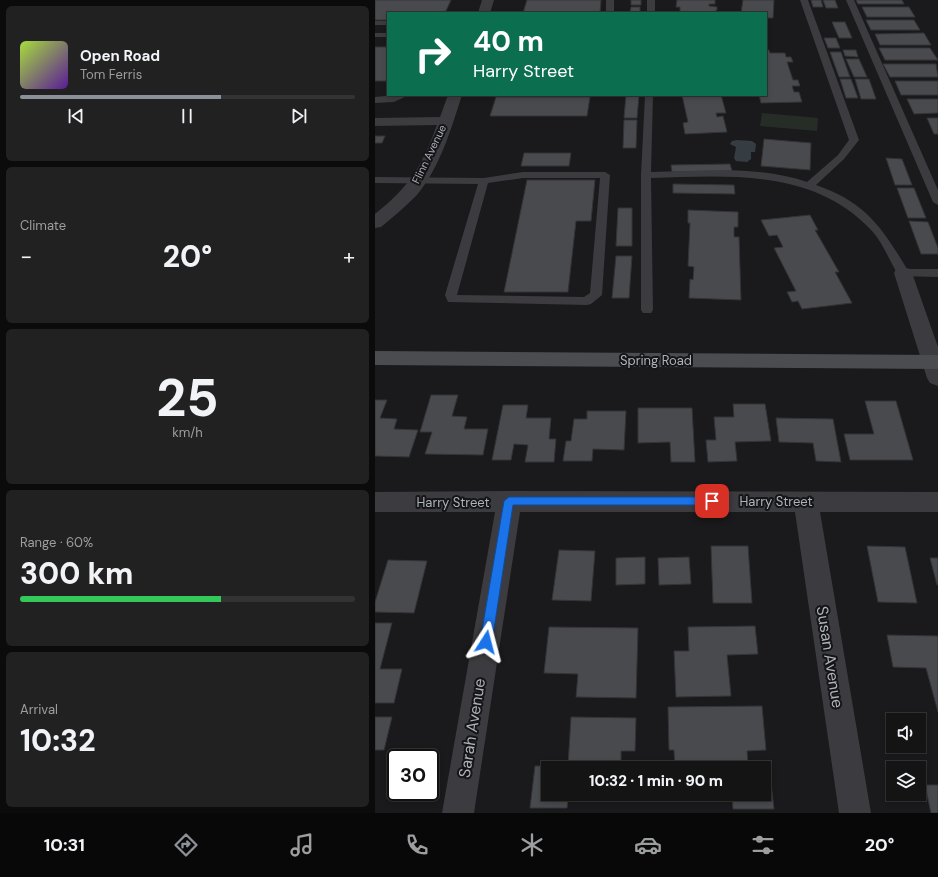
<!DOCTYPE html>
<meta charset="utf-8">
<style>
body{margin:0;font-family:"DM Sans",sans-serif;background:#212122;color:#f1f3f6;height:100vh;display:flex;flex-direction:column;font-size:15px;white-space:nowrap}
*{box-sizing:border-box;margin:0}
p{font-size:13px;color:#9d9ea0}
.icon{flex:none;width:22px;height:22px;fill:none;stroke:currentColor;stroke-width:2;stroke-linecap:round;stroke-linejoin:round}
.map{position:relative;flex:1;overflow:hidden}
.drawer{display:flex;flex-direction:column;gap:6px;padding:6px;background:#0b0b0c;width:375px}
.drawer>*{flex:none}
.hud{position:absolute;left:12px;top:12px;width:380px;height:84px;border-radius:0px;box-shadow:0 2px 6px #0003,0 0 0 1px #333334;background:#0b6e4f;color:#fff;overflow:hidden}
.controls{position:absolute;left:511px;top:713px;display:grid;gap:8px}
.controls a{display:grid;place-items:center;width:40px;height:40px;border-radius:0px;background:#141415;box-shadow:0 2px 6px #0003,0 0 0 1px #333334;font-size:20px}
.speed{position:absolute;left:12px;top:749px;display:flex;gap:8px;font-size:20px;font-weight:700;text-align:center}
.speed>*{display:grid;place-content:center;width:52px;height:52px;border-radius:50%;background:#141415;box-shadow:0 2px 6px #0003,0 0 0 1px #333334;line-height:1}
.speed .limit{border:2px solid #111;border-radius:6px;background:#fff;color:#111}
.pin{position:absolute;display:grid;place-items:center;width:34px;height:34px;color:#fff;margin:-17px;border-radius:8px;box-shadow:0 2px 6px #0006}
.me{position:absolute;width:44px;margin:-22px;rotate:9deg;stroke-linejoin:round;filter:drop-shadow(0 0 3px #0008)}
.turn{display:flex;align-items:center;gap:14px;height:84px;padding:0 20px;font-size:18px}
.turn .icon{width:52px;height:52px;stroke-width:2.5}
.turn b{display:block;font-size:28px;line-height:34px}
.big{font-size:30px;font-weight:800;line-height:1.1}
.drawer .widget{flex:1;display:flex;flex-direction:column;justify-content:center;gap:6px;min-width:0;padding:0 14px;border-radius:6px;background:#212122}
.drawer .dial{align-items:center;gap:0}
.dial b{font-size:52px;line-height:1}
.song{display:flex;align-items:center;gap:12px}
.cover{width:48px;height:48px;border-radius:6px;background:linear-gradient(135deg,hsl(80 70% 55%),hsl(270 70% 35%))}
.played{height:4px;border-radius:2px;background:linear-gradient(90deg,#8c9099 60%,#333334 60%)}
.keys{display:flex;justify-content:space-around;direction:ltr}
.heat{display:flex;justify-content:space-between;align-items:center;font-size:22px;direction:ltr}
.charge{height:6px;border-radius:3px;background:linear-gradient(90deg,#34c759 60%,#333334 0)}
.trip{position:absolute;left:166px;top:761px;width:230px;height:40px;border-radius:0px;background:#141415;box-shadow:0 2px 6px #0003,0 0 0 1px #333334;font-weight:800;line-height:40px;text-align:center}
.menu{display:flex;height:64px;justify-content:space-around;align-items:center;background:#080808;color:#9d9ea0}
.menu .icon{width:28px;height:28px}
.menu .selected{color:#8c9099}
.menu b{font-size:18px;color:#f1f3f6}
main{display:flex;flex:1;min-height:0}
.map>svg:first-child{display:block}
.green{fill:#262d27}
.water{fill:#353d43}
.building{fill:#494a4e;stroke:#343438}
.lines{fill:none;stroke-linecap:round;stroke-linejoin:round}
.service{fill:#3c3c40;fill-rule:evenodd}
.minor{fill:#3c3c40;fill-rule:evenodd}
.secondary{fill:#4a4c50;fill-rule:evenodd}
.route{fill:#1a73e8;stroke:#114b97}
.labels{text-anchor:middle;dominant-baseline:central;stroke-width:4;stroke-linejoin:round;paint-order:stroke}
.far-street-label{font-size:11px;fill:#aeb2ba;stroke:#151517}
.street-label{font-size:13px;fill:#aeb2ba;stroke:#151517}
.near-street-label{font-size:16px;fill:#aeb2ba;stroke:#151517}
</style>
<main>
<section class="drawer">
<div class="widget">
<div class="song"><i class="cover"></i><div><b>Open Road</b><p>Tom Ferris</p></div></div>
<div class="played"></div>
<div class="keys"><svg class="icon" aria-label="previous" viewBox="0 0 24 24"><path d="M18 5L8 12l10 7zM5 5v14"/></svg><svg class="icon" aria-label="pause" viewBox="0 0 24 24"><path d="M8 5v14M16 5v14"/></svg><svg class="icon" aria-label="next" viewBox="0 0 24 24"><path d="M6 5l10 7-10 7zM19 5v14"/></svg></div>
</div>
<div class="widget"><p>Climate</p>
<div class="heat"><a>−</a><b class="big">20°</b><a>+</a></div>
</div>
<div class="widget dial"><b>25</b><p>km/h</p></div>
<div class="widget"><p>Range · 60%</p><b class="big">300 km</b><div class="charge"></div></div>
<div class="widget"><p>Arrival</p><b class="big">10:32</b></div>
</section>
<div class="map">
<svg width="563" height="813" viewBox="0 0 563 813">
<rect width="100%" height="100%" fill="#1a1a1c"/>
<path class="green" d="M387 113 443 118 442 131 385 126Z"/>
<path class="water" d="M362 140 377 141 381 144 380 152H376V159L372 162 361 161 359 158 361 147 355 144 357 141Z"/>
<path class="building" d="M0 0H76L70 13H13V20H0Z
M152 0H226L225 13H148Z
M256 0H266V5H256Z
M302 0H340V4H334V6L342 7V10H341V13H305V7H301Z
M368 0H399L398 18H391V13H366Z
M436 0H446L448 7H438Z
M448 0H460L463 8H451Z
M481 0H527L529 4H483Z
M256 7H265V13H255Z
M487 7H534L540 17H492Z
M491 20H539L545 30H496Z
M457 22H470L477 38H464Z
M549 33 556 45H505L500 34Z
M449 38H461L465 48H453Z
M0 47H13V81H0Z
M504 48H555L563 60H510Z
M391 50H394L395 53H410L411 57H416L418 62H412L418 80H423L425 86H417L419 92H424L427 102 386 103 384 95H391Z
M468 50H481L483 57 470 56Z
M455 52H466L475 77H464Z
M471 59H484L492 77H479Z
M508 64H561L563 77H515Z
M465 79H476L483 98H471Z
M480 79H494L501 99H486Z
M520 81H563V95H526Z
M251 95H264L262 118H249Z
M307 95H346L351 113H341L342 117 348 116 352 132 310 134 308 123 313 122Z
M121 97H215L212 116H115Z
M532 99H563V113L539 114Z
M552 118H563V134H559Z
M249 120H262L261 148H248Z
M0 136H10L7 143H0Z
M389 139 436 143 435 170 386 166Z
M149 153H196L194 166H146Z
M511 158 527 159 537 185H520Z
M355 164 357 171 297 172 296 165Z
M152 180H220L216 221H201L193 292H129Z
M298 184 359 185 360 194 298 193Z
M522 188H539L551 218H533Z
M243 208H257V246H241Z
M313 210 363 212V227H359V237H364L366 300 314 298 315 279 318 280 319 267 313 266 315 223H313Z
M435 215 443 230H440L464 272H460L477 303 427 309 423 301 417 302 412 292 421 291 399 248 408 247 402 235 394 236 386 220Z
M534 221 553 222 563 248V254H546Z
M241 256H257L254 298H237Z
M56 395H83L77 416 92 417 89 429H113L108 455 50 454 57 432H45Z
M0 400H12L5 418 22 419 19 429 43 430 34 457 0 456Z
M490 401H521L538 460H475L469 434H499Z
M358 404H390L396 441 360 442 362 461 333 462 331 440H341L339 417H359Z
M128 405H153L151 418H176L174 439H181L179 462H150L153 445 139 444 136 460H117Z
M263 408H317L320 462H296L295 442 263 443Z
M212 411H251L249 450 218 449 217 461H188L191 441H196L199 419H212Z
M401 418 458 419 466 462 441 461 438 443 404 442Z
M336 546H373L377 603H338Z
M492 546 530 547 542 603 503 602Z
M184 550 220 551 216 601 177 600Z
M270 557V584L241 585V558Z
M314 557 316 584 284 585 283 558Z
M555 558H563V585H562Z
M13 560 52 561 39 613 0 612V602Z
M0 623H17L5 669H27L19 703H0Z
M380 626 383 654 352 655 356 696 301 697 299 651H314L313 627Z
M174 627 263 628 261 698 201 697 203 674 169 673Z
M512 635 563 636V712L551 668 518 667Z
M387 706 391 750 372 751 373 765H394L399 809H358L357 795 301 796V794H389V768H300L299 750H294L293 707Z
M0 717H17L9 750H0Z
M196 717 261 718 260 751H246V768H173V794H233V799H193L192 808H155L160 766H193Z
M550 785H563V813H556Z"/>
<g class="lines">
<path class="service" d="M231 0H239V13H231Z
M272 0H280V13H272Z
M425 0H433L484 140 469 159 441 185C490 202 506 226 532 269H563V277L524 276C514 261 509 244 497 231 439 168 354 176 276 178L278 310 276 313H268L266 310V175L270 95H278L276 172C327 171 383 165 432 182L463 155 474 140Z
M471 0H479L563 190V205L558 202Z
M0 21H13V25H0Z
M0 33H13V37H0Z
M22 95H34L19 102 0 103V97Z
M148 172H230L235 175 227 295 216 304 212 305 73 302 70 295 103 184 0 183V177L109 178ZM148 178H225L215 293 209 297 82 295 113 183Z"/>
<path class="minor" d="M107 0H119L115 13H103Z
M73 95H87C76 129 65 168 41 196 30 207 18 217 6 227L0 228V214C35 186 46 168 62 125L0 126V118L65 117Z
M528 267 535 269 537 273 563 347V386L555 383 552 378 519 273 521 269Z
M134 491 563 492V512H445L496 813H464L420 512H145L99 813H67L120 512H0V492Z"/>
<path class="secondary" d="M0 351 563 355V369L0 365Z"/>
</g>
<path class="route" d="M134 497H337L342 501 337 505H138L117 642 115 646 111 647 107 646 105 642 129 501Z"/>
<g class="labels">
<g class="far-street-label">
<text transform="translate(54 154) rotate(-64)">Flinn Avenue</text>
</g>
<g class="street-label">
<text x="281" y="360">Spring Road</text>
<text x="401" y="501">Harry Street</text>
<text x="78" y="502">Harry Street</text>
</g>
<g class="near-street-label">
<text transform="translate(455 657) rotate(81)">Susan Avenue</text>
<text transform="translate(97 728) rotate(-81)">Sarah Avenue</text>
</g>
</g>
</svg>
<div class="controls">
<a><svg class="icon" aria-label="sound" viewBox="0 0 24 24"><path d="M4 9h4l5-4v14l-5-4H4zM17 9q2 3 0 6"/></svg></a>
<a><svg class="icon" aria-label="layers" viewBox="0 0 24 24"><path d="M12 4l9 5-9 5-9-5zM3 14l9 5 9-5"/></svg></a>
</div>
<div class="speed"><div class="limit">30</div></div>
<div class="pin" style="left:337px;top:501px;background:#d93025"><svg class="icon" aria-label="arrive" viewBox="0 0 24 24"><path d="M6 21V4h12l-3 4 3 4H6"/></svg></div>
<svg class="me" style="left:111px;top:642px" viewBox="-20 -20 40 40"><path d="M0-17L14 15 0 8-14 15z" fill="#1a73e8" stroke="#fff" stroke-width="4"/></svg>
<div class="trip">10:32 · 1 min · 90 m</div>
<div class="hud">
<div class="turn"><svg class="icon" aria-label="right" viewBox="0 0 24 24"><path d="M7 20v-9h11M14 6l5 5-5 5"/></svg><div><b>40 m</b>Harry Street</div></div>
</div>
</div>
</main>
<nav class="menu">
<b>10:31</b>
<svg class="icon selected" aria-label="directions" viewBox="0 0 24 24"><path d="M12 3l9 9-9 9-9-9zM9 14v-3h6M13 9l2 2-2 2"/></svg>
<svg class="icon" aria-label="music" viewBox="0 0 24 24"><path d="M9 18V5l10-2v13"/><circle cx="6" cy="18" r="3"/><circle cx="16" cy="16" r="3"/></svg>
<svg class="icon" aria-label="phone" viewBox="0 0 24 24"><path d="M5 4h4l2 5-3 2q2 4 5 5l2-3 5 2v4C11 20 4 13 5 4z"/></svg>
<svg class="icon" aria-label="climate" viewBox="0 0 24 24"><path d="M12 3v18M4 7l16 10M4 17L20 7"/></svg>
<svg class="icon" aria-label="car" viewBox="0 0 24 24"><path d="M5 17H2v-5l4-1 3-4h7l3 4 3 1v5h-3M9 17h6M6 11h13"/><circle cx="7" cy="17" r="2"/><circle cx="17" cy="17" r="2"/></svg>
<svg class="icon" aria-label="filters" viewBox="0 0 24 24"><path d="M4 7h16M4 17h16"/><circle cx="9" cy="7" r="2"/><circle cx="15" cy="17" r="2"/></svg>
<b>20°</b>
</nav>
